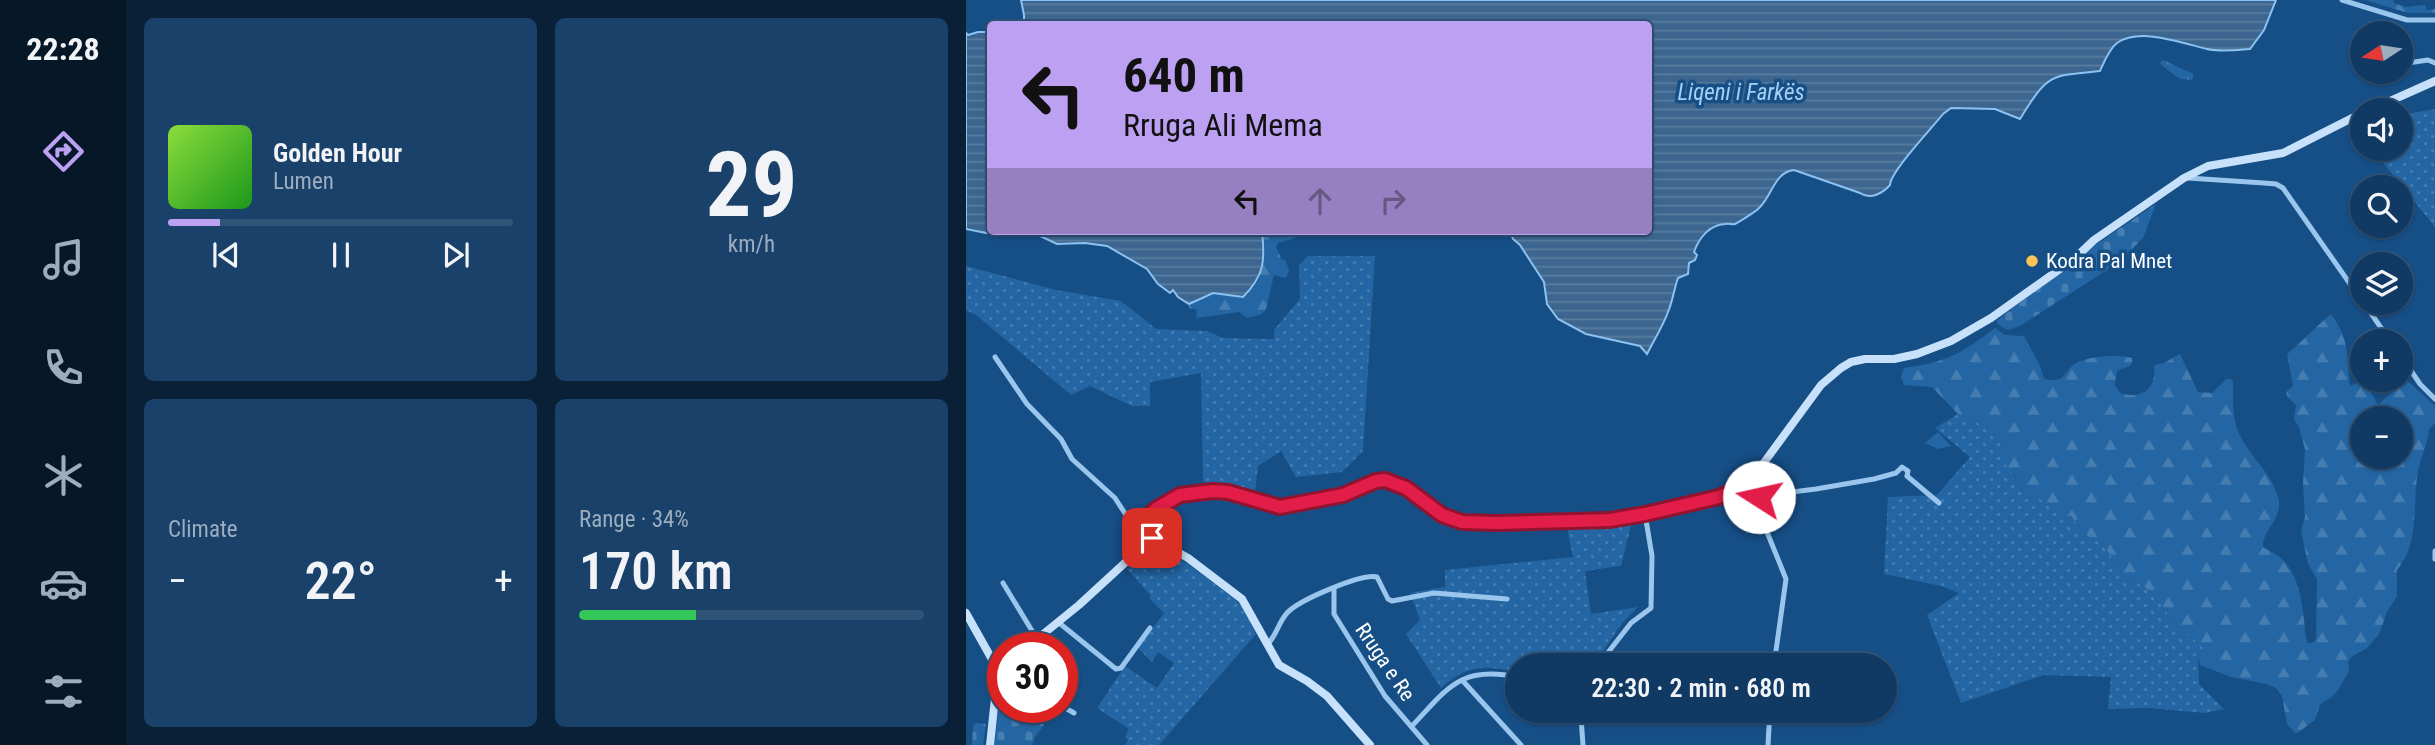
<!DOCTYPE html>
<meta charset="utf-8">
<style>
body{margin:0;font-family:"Roboto Condensed",sans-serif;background:#19416a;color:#f1f3f6;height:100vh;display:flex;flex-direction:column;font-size:26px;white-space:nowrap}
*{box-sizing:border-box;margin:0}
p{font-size:23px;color:#9cadbf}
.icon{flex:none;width:38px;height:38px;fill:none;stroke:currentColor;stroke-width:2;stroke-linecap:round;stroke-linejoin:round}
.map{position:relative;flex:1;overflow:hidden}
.panel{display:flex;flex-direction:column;gap:18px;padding:18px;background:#092037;width:840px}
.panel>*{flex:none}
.hud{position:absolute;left:21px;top:21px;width:665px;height:214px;border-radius:7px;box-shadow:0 2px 5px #0004,0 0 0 2px #305478;background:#bca0f2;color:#111;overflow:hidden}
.needle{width:46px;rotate:258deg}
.buttons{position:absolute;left:1384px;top:21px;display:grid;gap:14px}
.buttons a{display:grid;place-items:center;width:63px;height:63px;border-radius:50%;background:#103a64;box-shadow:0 2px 5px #0004,0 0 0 2px #305478;font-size:35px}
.speed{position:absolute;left:21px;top:632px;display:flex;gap:14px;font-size:35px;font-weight:700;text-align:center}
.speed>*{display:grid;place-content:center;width:91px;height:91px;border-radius:50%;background:#103a64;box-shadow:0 2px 5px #0004,0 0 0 2px #305478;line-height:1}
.speed .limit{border:10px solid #d22;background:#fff;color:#111}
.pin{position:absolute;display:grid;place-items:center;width:60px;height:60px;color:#fff;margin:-30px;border-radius:14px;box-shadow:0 4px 10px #0006}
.me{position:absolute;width:77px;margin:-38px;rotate:280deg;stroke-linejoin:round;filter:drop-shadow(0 0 5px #0008)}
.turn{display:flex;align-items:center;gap:24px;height:147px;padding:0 21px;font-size:32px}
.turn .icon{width:91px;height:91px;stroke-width:2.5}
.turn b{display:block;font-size:49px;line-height:60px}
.lanes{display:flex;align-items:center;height:66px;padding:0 21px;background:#0003;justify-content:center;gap:35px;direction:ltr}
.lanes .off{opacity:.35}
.big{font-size:52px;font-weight:600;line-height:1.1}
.panel .tile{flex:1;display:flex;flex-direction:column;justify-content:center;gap:10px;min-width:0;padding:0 24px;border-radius:10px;background:#19416a}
.panel .dial{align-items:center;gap:0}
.dial b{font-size:91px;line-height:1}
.song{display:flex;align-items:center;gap:21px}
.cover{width:84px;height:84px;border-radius:10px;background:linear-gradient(135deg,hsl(90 70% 55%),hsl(120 70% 35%))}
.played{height:7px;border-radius:4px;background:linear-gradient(90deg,#bca0f2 15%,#305478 15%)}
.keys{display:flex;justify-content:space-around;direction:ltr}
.heat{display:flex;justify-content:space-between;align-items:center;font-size:38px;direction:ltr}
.charge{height:10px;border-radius:5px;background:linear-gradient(90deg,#34c759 34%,#305478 0)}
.panel .tiles{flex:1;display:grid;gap:18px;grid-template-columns:repeat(2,1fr)}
.trip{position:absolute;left:539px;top:653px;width:392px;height:70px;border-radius:35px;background:#103a64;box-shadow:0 2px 5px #0004,0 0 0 2px #305478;font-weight:600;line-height:70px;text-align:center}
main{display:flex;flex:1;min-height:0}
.menu{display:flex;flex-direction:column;width:126px;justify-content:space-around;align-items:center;background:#061728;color:#9cadbf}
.menu .icon{width:49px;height:49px}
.menu .active{color:#bca0f2}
.menu b{font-size:32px;color:#f1f3f6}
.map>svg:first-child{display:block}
.grass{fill:url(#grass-dots)}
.forest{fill:url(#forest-firs);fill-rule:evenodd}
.cemetery{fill:url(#cemetery-stones)}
.park{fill:url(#park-tufts)}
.water{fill:url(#water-rules);stroke:#8cc2f1;stroke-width:2}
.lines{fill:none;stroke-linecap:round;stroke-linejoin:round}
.street{stroke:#9ac6ee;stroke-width:5}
.secondary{stroke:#c7e1fa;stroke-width:8}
.route-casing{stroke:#92132f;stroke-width:18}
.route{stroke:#e11d48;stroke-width:12}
.poi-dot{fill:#ffc357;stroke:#164e86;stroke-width:2.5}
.labels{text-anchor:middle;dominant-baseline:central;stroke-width:7;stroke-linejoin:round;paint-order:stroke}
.poi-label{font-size:21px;fill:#fff;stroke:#164e86;text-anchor:start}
.street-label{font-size:21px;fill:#fff;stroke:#164e86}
.water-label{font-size:23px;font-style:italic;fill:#a6d0f5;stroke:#164e86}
</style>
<main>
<nav class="menu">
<b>22:28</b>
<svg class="icon active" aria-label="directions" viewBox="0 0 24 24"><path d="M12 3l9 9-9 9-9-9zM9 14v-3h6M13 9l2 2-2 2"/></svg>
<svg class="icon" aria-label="music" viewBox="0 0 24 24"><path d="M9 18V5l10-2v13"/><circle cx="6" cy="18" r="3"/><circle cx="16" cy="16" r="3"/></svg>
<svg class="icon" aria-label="phone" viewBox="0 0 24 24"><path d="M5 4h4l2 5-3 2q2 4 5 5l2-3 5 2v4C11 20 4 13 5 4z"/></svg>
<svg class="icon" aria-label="climate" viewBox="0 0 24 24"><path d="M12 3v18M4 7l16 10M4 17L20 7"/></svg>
<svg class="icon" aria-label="car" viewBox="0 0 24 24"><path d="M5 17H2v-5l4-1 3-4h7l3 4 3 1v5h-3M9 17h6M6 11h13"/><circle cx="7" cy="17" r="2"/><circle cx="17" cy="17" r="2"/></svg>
<svg class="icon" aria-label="filters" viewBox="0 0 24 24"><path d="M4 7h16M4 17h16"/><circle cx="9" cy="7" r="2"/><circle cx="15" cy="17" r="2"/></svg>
</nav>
<section class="panel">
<div class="tiles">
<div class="tile">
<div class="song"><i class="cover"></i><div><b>Golden Hour</b><p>Lumen</p></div></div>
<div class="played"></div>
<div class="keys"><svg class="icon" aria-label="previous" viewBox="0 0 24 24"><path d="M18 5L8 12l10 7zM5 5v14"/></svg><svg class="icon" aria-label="pause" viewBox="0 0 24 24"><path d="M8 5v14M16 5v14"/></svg><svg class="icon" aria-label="next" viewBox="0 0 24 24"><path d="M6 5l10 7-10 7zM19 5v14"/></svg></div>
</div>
<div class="tile dial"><b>29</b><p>km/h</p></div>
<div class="tile"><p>Climate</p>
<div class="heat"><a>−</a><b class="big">22°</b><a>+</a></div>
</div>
<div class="tile"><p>Range · 34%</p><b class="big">170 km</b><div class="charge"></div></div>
</div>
</section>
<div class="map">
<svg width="1469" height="745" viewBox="0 0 1469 745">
<defs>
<pattern id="grass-dots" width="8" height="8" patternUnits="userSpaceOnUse" patternTransform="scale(1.75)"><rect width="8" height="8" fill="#2466a3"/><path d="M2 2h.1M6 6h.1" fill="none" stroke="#457db1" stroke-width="1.8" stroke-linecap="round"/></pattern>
<pattern id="forest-firs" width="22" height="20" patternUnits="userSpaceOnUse" patternTransform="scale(1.75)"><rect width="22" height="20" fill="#2466a3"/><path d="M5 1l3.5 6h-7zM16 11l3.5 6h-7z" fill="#457db1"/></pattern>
<pattern id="cemetery-stones" width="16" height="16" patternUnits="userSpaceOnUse" patternTransform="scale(1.75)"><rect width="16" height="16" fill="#2466a3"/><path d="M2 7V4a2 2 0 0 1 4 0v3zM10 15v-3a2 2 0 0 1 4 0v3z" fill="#457db1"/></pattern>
<pattern id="park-tufts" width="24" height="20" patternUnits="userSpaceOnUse" patternTransform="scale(1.75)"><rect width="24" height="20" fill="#2466a3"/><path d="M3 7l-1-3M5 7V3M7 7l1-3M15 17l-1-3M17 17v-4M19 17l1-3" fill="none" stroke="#457db1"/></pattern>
<pattern id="water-rules" width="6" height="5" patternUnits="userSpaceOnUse" patternTransform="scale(1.75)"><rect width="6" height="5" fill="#3c668f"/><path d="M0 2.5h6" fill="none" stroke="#597da0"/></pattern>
</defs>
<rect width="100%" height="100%" fill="#164e86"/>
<path class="grass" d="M1469 109V227L1406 149H1435V115Z
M342 256H409L397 451 376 472 330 477 315 451 292 466 289 490 237 482 235 373 184 382V406H166L124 386 105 395 10 315 0 310V266L90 290 155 301 190 329 241 331 257 338 308 339V330L334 299 333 265Z
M992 414 1037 434 1040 442 1038 456 1047 475 1062 492 1105 516 1120 535 1136 543 1160 579 1178 586 1194 603 1209 624 1235 645 1238 649 1232 655 1233 684 1258 709 1239 713 1181 708 1142 709 1145 677 1078 675 995 703 961 615 993 593 975 586 918 574 922 497 971 495 1004 457 969 428Z
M666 522 655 566 619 571 625 614 672 607 656 623 638 650 625 658 609 665H551V672C518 665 502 664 475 688L440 634 454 620 444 593 479 587V570L607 557 601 528Z
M188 545 222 564 269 599 276 606 290 634 193 745H159L162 740 159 737 163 729 131 708 159 666 191 688 208 663 192 652 186 662 172 648 198 613 183 598 185 596 161 569Z"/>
<path class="forest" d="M1399 0H1427L1428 3 1439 7 1459 5 1461 10 1469 9V13H1442Z
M297 231H371C358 235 343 233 330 235L329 238 312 243 310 247 316 260 319 259 323 270 320 278 308 275 300 309 296 314 281 318 273 312 230 318 231 310 223 308V304L247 293 291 283 297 265Z
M1365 314C1385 342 1380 354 1384 386L1398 380 1412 405 1439 381 1443 382 1469 406V423L1463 429C1462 444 1455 456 1452 471 1446 504 1454 544 1431 570V596L1421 612 1413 634 1401 648 1385 657 1382 661 1383 671 1372 690 1366 697 1354 704 1349 720 1330 734 1321 724 1316 696 1310 688 1301 684 1265 677 1234 665 1232 655 1238 649 1235 645 1209 624 1194 603 1178 586 1160 579 1136 543 1120 535 1105 516 1062 493 1040 465 1038 456 1040 442 1037 434 992 414 966 387 938 385 935 377 938 368C981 362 995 354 1029 328L1039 335 1058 336 1074 366 1078 379C1102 383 1095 373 1110 363 1122 356 1154 354 1166 358V363L1164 366 1151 371 1149 385 1154 393C1176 400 1191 389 1188 365L1198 363 1214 354 1232 392 1246 393 1259 380 1264 379 1267 382C1267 399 1266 416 1272 431 1283 458 1308 473 1313 502 1315 520 1296 531 1297 547 1303 551 1311 554 1316 559 1336 578 1337 613 1340 638L1342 643H1346L1350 640 1351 579 1342 564 1335 531 1339 517 1337 484 1339 449 1333 427 1328 419 1330 405 1321 396 1320 392 1327 386 1321 354C1337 341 1349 327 1365 314ZM1396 418H1435V457H1396Z"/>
<path class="cemetery" d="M1190 204 1177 238 1153 262 1054 326 1042 330 1034 326 1030 321 1132 243Z
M37 680V707H60L78 725 69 737 66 745H28Z
M10 723 20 724 17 745H6L7 726Z"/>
<path class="park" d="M1196 60C1208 63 1214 70 1227 73L1226 80 1214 79 1194 64Z
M972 432 985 446 972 449 959 443Z"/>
<path class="water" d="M55 0H1310L1298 30 1284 49C1272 50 1253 52 1241 49 1216 43 1174 27 1151 43 1143 49 1138 62 1134 71 1082 76 1082 74 1054 119L1029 109 985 108 977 114C966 128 924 172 924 185 916 194 904 200 894 193L828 170C808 172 806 197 792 209 789 212 773 222 769 224 766 225 763 223 759 224 743 225 733 238 728 252L731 255 729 260 723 263 722 274 712 278C708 289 707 300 702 312 697 326 688 340 681 354L674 346 620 334 592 319 581 304 578 282 554 245 547 239 544 231H682V24H58V15Z
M12 32H21L24 34V231H296C299 260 299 275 277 297L247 293 223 304 212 297 207 290 204 293 192 284 181 269 141 246 119 243 91 244 72 235 20 233 0 229V33L2 35Z"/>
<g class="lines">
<path class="street" d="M1376 0 1441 20H1469
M1435 64 1462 60 1469 63
M1222 178 1298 183 1310 184 1317 188 1396 301
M1398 303 1424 341
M1435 356 1454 384 1469 399
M29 357 61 404 95 439 106 459 149 498 160 515 179 527
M941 476 973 503
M784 496a4 4 0 1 1 8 0a4 4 0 1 1-8 0Z
M793 496 850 489 908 479 930 473 936 467 942 471 941 476
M788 500 820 579 808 665
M1469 551V559
M37 583 71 639
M368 589V614L419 696 461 745
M92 622 150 669 155 668 184 628
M301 645C311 635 312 623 321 613 333 600 396 573 411 577L422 599 426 601 468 593 541 599
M625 665 640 655 665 623 685 608 686 556 679 514
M496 680 555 745
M96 706 108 713
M615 718 617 745
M446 726C481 689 494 665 551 677
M802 745 804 710"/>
<path class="secondary" d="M1404 110 1469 81
M0 613 32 670 24 745
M60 648 113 605 186 538
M404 745 361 696 341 681 313 665 276 599 222 558 186 538 180 532V524L182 516 190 509 214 495 247 491 262 492 305 505H329L377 495 410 481 419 480 441 488 476 515 506 522 644 520 679 514 753 497 783 483 855 385 875 368 885 362 899 359H928L951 354 985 341 1025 318 1108 259 1128 240 1218 178 1242 166 1317 153 1396 113"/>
</g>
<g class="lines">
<defs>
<path id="route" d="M186 538 180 532V524L182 516 190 509 214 495 247 491 262 492 314 507 377 495 410 481 419 480 440 488 476 515 496 522 532 523 644 520 679 514 753 497 778 486 785 493H791L793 497"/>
</defs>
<use href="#route" class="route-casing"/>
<use href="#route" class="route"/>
</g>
<circle class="poi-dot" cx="1066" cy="261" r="7"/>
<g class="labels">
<g class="poi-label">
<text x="1080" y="261">Kodra Pal Mnet</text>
</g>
<g class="street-label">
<text transform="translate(419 662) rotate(56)">Rruga e Re</text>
</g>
<g class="water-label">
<text x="775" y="92">Liqeni i Farkës</text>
</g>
</g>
</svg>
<div class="buttons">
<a><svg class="needle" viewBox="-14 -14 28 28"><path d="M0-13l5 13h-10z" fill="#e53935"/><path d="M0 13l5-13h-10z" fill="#9cadbf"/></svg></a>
<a><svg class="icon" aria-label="sound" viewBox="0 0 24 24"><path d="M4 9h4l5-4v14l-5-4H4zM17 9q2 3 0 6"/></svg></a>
<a><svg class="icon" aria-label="search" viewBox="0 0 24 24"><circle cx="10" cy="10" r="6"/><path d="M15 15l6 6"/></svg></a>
<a><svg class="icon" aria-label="layers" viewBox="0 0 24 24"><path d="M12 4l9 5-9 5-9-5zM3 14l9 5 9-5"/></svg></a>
<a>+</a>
<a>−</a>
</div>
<div class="speed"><div class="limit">30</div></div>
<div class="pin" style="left:186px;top:538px;background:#d93025"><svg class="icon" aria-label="arrive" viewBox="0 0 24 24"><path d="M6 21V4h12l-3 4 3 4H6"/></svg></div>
<svg class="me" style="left:793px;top:497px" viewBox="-20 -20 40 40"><circle r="19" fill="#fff"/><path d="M0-13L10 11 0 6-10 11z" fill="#e11d48"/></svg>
<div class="trip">22:30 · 2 min · 680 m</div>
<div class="hud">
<div class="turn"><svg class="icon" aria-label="left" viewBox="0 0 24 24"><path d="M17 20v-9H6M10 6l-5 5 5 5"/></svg><div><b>640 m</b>Rruga Ali Mema</div></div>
<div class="lanes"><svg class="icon" aria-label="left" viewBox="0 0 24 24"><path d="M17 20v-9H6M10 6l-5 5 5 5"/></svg><svg class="icon off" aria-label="ahead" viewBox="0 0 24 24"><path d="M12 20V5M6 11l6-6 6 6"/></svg><svg class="icon off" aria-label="right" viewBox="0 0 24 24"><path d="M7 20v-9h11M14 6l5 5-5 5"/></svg></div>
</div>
</div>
</main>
